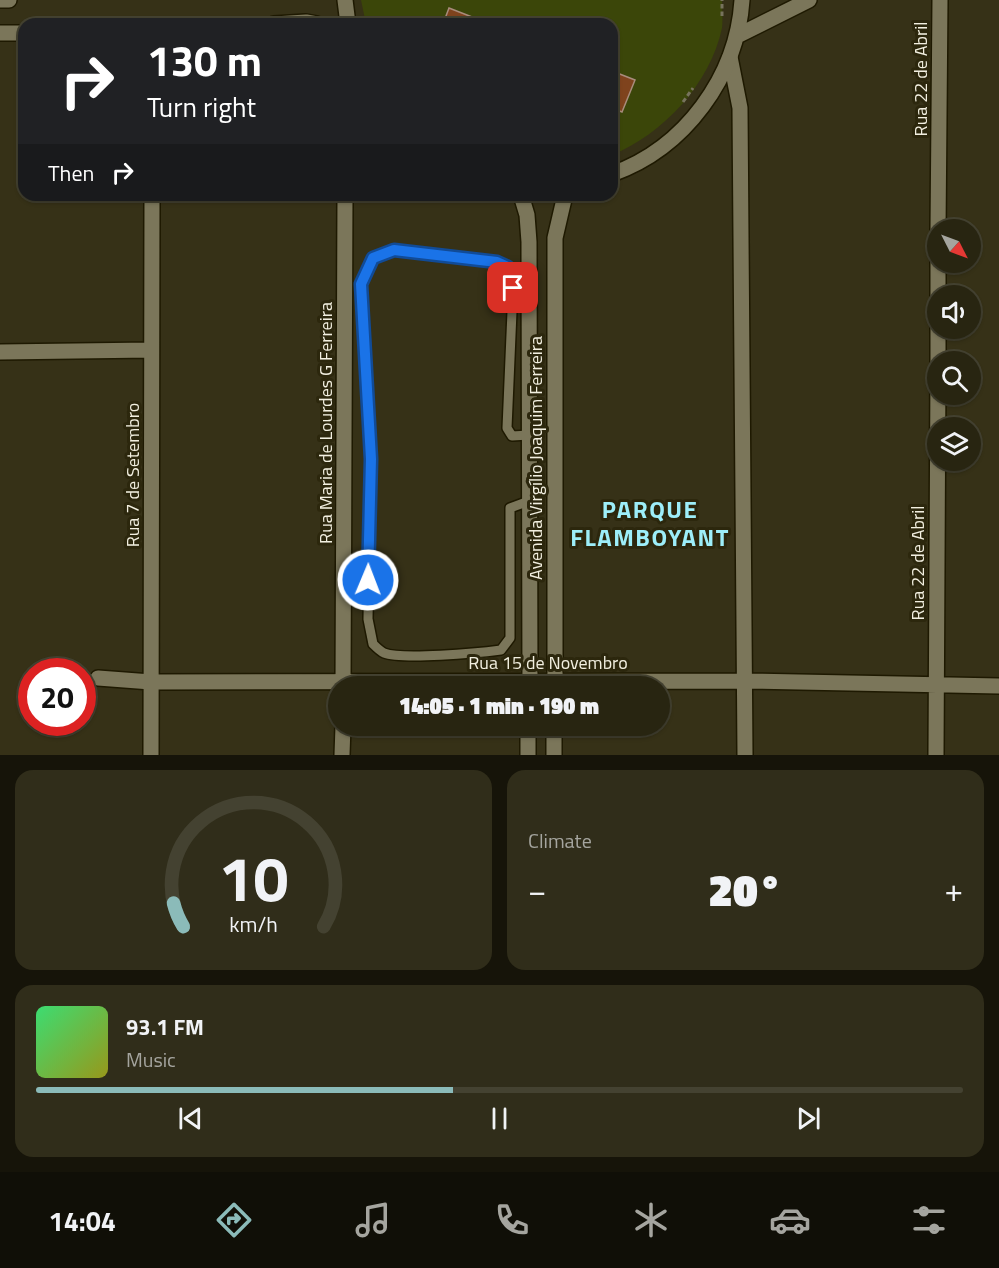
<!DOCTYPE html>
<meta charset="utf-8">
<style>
body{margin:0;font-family:"Titillium Web",sans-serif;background:#302d1a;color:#f1f3f6;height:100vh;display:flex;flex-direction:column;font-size:22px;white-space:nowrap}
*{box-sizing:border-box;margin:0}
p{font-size:20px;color:#a5a59f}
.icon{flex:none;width:33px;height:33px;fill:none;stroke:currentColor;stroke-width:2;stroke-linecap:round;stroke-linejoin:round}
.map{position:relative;height:755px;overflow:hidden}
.drawer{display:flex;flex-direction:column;gap:15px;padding:15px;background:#161409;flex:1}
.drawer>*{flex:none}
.hud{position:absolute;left:18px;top:18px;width:600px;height:183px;border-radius:18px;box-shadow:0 2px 4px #0004,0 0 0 2px #444231;background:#202124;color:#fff;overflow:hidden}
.needle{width:39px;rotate:132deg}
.buttons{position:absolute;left:927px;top:219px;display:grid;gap:12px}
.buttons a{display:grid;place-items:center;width:54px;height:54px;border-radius:50%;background:#282511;box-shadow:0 2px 4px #0004,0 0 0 2px #444231;font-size:30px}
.speed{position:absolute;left:18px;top:658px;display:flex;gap:12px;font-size:30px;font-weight:700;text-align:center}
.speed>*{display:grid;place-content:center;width:78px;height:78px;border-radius:50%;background:#282511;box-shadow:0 2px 4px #0004,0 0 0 2px #444231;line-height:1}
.speed .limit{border:9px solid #d22;background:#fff;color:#111}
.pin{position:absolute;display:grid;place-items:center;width:51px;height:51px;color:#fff;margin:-26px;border-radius:12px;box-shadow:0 3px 9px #0006}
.me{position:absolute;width:66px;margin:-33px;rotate:1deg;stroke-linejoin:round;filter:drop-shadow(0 0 4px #0008)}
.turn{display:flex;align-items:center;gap:21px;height:126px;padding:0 30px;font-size:27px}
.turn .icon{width:78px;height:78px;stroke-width:2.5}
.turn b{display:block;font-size:42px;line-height:51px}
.then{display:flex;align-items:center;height:57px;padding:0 30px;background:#0003;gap:12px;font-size:22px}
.big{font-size:45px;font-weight:800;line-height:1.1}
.drawer .widget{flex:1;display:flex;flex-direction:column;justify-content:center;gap:9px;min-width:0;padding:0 21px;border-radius:18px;background:#302d1a}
.drawer .dial{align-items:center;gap:0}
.dial svg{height:156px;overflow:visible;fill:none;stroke:#444231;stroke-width:7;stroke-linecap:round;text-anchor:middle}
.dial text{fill:#f1f3f6;stroke:none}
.song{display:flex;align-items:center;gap:18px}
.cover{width:72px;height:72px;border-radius:9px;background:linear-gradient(135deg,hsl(140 70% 55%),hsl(60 70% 35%))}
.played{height:6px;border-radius:3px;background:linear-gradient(90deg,#8bbbb9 45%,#444231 45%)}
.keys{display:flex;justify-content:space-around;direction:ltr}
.heat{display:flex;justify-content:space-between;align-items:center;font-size:33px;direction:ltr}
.drawer .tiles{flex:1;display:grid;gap:15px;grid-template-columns:1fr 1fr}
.widget:last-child{grid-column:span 2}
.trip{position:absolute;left:328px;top:676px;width:342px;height:60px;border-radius:30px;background:#282511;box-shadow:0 2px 4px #0004,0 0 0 2px #444231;font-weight:800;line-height:60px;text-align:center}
.tabs{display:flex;height:96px;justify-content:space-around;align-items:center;background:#100f07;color:#a5a59f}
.tabs .icon{width:42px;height:42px}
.tabs .current{color:#8bbbb9}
.tabs b{font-size:27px;color:#f1f3f6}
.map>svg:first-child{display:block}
.green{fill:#3b4609}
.building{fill:#7f431d;stroke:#a88c7c;stroke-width:1.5}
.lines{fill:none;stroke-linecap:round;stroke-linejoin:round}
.lane-casing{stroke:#1e1901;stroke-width:12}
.street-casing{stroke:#1e1901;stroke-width:18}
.secondary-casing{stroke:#1e1901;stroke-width:18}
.path{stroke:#77735d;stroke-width:3;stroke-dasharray:4.5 3;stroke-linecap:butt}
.lane{stroke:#7b765a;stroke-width:9}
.street{stroke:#7b765a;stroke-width:15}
.secondary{stroke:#7b765a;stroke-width:15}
.route-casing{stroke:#114b97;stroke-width:15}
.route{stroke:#1a73e8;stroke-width:10}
.labels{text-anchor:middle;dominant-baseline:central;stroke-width:6;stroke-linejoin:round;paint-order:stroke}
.street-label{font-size:18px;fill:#f2efe0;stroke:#2c270d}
.district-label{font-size:24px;font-weight:bold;letter-spacing:1.5px;fill:#9deef9;stroke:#2c270d}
</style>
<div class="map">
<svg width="999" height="755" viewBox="0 0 999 755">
<rect width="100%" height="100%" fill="#363117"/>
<path class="green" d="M361 0H722C722 9 723 19 722 28 710 84 663 134 612 155V24H366Z"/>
<path class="building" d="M449 8 490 24H443Z
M612 71 635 80 622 112 612 108Z"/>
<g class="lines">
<defs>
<path id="lane" d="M529 435 512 436 507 428 513 288 508 267 497 262 394 250 373 258 361 284 371 459 368 619 373 644C376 647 380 651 384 653 402 660 478 653 501 650L510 638V508L529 501"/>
<path id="street" d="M730 57 740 108 745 755
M521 195 527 215 529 242 530 687
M938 230 940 0
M938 296V262
M0 352 151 350
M938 362V328
M98 678 151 682 746 681 999 686
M343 687 345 195
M555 687V238L565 195
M151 755 152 195
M342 755 343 726
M528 755V726
M554 755V726
M936 755 938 371"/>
<path id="secondary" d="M0 0H9
M345 0 348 24
M274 24 306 22 317 24
M0 33H24
M737 36 809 0
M612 174C685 148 737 77 742 0"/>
</defs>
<use href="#lane" class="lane-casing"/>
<use href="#street" class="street-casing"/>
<use href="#secondary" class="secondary-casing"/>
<path class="path" d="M722 16V0
M683 102 693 88"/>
<use href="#lane" class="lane"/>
<use href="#street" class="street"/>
<use href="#secondary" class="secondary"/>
</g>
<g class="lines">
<defs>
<path id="route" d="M368 580 371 459 361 284 373 258 394 250 497 262 508 267 513 288"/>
</defs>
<use href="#route" class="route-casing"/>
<use href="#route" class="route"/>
</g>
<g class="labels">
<g class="street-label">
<text transform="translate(920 79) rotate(-90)">Rua 22 de Abril</text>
<text transform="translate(325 423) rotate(-90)">Rua Maria de Lourdes G Ferreira</text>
<text transform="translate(535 458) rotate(-90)">Avenida Virgílio Joaquim Ferreira</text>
<text transform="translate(132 475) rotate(-90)">Rua 7 de Setembro</text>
<text transform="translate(917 563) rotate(-90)">Rua 22 de Abril</text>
<text x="548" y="662">Rua 15 de Novembro</text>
</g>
<g class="district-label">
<text x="650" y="509">PARQUE<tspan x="650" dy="28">FLAMBOYANT</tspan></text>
</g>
</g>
</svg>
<div class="buttons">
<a><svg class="needle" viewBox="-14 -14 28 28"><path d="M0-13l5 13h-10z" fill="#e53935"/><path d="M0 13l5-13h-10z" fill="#a5a59f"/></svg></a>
<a><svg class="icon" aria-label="sound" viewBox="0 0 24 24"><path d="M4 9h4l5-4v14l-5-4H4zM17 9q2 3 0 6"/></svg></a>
<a><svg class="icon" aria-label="search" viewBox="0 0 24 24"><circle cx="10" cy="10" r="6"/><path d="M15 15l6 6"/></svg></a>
<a><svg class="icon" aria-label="layers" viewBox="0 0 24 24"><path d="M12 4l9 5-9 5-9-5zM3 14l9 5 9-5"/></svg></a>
</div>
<div class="speed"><div class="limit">20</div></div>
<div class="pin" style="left:513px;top:288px;background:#d93025"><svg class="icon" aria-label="arrive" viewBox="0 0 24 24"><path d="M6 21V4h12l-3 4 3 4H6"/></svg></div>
<svg class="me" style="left:368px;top:580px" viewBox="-20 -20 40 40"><circle r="17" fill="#1a73e8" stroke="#fff" stroke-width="3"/><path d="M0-11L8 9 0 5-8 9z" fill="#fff"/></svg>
<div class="trip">14:05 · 1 min · 190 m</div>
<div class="hud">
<div class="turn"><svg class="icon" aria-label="right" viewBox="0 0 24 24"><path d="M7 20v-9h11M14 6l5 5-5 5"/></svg><div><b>130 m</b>Turn right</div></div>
<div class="then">Then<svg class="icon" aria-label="right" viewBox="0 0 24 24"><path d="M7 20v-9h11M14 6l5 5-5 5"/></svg></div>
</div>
</div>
<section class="drawer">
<div class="tiles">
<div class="widget dial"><svg viewBox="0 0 100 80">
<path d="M14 69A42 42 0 1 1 86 69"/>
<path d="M14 69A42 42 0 0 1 9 57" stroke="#8bbbb9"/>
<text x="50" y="56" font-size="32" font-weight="700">10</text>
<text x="50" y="72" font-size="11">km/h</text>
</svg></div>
<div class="widget"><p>Climate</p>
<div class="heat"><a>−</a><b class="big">20°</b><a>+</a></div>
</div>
<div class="widget">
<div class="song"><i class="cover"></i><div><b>93.1 FM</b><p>Music</p></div></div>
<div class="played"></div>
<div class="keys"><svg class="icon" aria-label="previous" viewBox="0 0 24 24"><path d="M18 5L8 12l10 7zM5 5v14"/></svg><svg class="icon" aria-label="pause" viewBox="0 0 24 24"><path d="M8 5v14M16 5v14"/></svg><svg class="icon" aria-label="next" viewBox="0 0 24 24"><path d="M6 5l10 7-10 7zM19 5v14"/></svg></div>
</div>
</div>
</section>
<nav class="tabs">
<b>14:04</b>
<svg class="icon current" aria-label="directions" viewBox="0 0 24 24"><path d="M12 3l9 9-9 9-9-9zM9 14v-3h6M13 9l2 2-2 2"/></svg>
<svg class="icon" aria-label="music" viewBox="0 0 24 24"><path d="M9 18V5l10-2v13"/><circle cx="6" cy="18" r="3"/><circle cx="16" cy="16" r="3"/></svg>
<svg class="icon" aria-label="phone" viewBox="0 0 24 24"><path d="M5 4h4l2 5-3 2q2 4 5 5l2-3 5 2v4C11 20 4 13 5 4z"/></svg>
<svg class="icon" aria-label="climate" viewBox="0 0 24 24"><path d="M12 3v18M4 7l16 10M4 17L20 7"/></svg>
<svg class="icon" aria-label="car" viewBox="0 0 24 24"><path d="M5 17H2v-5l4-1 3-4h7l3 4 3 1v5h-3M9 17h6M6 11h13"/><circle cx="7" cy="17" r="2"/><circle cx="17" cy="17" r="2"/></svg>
<svg class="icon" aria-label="filters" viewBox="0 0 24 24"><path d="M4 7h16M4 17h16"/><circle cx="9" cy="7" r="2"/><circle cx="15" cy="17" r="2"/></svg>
</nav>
